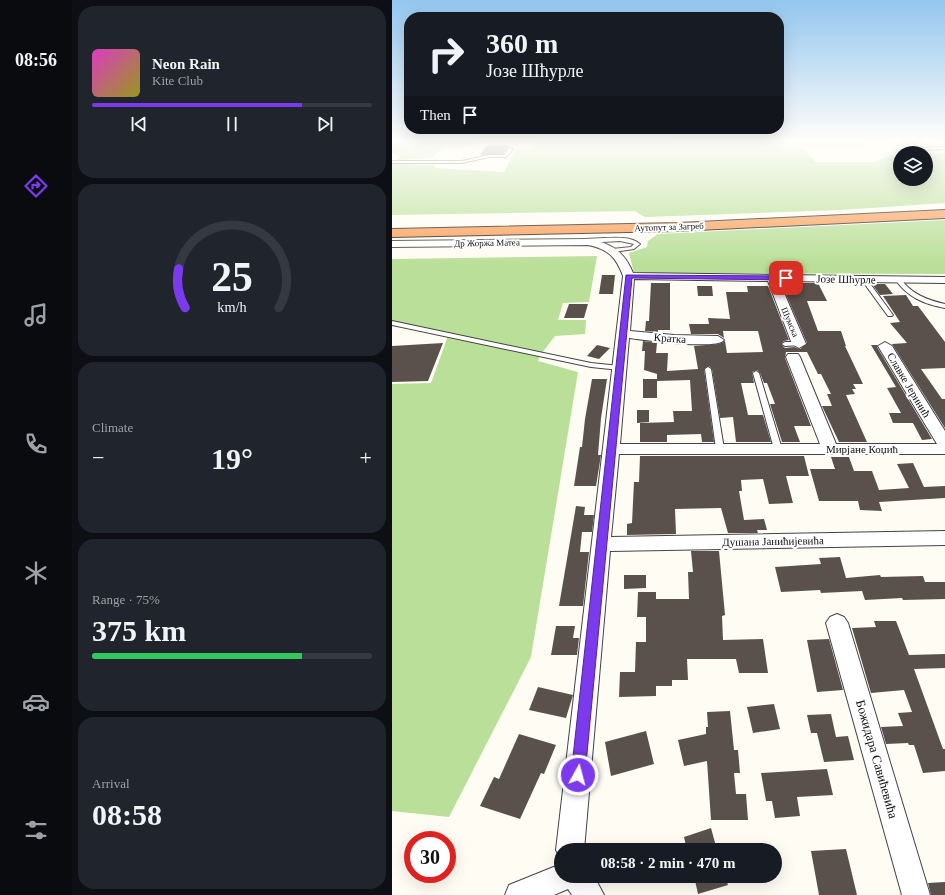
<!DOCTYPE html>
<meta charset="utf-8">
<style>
body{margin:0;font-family:"Times New Roman",serif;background:#20242c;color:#f1f3f6;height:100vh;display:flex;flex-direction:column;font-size:15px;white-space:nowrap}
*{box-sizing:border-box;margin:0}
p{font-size:13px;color:#9ea1a6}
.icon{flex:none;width:22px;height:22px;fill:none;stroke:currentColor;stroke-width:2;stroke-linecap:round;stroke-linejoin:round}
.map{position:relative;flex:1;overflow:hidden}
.sheet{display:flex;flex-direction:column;gap:6px;padding:6px;background:#0d0f14;width:320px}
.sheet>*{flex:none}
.banner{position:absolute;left:12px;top:12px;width:380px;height:122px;border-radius:16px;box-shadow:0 4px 16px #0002;background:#171b24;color:#f1f3f6;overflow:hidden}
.tools{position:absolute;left:501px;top:146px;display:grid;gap:8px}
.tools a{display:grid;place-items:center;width:40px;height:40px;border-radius:50%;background:#171b24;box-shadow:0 4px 16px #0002;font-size:20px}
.speed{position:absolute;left:12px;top:831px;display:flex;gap:8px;font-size:20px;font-weight:700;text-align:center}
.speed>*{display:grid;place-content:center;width:52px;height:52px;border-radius:50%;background:#171b24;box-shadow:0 4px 16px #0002;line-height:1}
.speed .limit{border:6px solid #d22;background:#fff;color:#111}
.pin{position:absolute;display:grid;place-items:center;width:34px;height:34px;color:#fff;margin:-17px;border-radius:8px;box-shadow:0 2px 6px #0006}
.me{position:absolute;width:44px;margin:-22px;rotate:7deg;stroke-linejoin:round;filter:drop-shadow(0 0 3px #0008)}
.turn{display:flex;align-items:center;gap:14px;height:84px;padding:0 16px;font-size:18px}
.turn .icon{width:52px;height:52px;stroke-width:2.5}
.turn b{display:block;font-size:28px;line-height:34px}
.then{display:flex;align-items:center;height:38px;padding:0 16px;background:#0003;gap:8px;font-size:15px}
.big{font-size:30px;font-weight:700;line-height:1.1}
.sheet .widget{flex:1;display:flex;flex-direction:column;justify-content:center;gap:6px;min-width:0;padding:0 14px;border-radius:16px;background:#20242c}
.sheet .dial{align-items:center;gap:0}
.dial svg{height:104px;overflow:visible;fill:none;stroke:#363941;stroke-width:7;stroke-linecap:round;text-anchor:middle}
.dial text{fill:#f1f3f6;stroke:none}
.song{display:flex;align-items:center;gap:12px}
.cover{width:48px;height:48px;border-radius:6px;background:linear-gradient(135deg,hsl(310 70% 55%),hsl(60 70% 35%))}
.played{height:4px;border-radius:2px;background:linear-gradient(90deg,#7c3aed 75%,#363941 75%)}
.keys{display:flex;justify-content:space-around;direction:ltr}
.heat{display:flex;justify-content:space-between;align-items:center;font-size:22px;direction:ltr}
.charge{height:6px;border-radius:3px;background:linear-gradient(90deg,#34c759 75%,#363941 0)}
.trip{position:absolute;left:162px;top:843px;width:228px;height:40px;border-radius:20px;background:#171b24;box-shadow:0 4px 16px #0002;font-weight:700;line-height:40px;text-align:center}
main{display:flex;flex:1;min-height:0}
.tab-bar{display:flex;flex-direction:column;width:72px;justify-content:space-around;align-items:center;background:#090b0e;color:#9ea1a6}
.tab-bar .icon{width:28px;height:28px}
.tab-bar .current{color:#7c3aed}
.tab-bar b{font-size:18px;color:#f1f3f6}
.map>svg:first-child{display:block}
.green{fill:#d5edba}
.forest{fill:#b9df98}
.building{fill:#5a514c}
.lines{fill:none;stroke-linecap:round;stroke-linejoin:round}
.lane-casing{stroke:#434343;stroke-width:2}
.street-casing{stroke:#434343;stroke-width:2}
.highway-casing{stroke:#212121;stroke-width:2}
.lane{fill:#fff;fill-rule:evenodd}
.street{fill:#fff;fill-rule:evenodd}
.highway{fill:#fc9d55;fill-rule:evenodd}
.route{fill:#7c3aed;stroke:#51269a}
.labels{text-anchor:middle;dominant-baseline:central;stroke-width:4;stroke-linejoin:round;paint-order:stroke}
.far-street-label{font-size:9px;fill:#101010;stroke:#fff}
.street-label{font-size:11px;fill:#101010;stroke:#fff}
.near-street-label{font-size:13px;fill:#101010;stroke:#fff}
</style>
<main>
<nav class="tab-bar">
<b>08:56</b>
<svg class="icon current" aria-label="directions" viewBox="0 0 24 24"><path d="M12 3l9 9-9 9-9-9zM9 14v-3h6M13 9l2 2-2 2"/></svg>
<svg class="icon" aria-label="music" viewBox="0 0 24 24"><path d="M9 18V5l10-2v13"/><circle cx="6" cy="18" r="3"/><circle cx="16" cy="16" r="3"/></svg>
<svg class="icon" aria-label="phone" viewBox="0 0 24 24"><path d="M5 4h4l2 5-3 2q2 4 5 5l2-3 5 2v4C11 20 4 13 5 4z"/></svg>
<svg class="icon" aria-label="climate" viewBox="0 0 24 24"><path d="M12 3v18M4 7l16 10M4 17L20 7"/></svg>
<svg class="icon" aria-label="car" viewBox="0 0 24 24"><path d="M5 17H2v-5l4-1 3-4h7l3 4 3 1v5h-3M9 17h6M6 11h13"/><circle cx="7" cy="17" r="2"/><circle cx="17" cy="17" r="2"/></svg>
<svg class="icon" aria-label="filters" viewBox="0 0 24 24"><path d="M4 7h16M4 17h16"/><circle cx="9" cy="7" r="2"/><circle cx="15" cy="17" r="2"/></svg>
</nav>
<section class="sheet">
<div class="widget">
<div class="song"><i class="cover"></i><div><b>Neon Rain</b><p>Kite Club</p></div></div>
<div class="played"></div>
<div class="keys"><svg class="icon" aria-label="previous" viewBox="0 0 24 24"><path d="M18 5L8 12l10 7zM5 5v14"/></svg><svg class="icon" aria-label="pause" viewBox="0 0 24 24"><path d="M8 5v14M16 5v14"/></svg><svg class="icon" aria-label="next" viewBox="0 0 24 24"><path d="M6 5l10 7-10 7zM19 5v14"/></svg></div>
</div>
<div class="widget dial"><svg viewBox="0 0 100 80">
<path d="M14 69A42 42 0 1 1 86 69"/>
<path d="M14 69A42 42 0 0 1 9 39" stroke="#7c3aed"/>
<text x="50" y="56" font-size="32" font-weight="700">25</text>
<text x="50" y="72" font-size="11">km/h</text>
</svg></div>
<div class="widget"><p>Climate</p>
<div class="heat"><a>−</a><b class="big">19°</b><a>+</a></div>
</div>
<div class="widget"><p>Range · 75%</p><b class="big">375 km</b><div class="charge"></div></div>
<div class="widget"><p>Arrival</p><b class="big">08:58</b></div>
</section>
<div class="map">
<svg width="553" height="895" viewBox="0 0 553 895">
<rect width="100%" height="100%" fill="#fffcf4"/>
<path class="green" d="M283 141H469L476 146 304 147 289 145Z"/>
<path class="forest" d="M0 141H283L289 145 304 147H409L424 162H483L499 155H508V179H534V154L553 153V203L448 210 253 217 243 211 0 215V164L43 165V168L112 172 123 150 139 149 143 142H94L72 147 52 148 39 158 4 160 8 156 0 153Z
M553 220V274L242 273 237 253 255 247 256 241 266 234Z
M205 256 197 302 171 303 166 320H194L193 334 163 336 150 353 0 322V259Z
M56 336 148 355 146 361 186 372 139 657 57 817 0 811V384L39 383Z"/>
<path class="building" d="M95 145H118L111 154 88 155Z
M210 275H223L221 294H207Z
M259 283H278V330H266V332L253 331 254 321H257Z
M389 283H426L435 301H415L426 331H449L454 346H453L471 384H461L464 389H460L463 394 454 395 475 442H447L430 406H440L435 394H439L429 374H426L415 352H394L393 358 419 426H402L408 442H390L378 404H383L375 383H372L368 373 365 370 360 372 362 383H349L356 415H371L379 442H344L341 417 328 418 320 369 317 366 312 369 322 442H310L309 434 275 435V442H248V423L282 422 281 411H300L298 380 265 381V374L252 370 253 351H250L251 341 265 343 264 353H276L275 371 306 369 302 346 327 344 333 341 335 353 371 352 366 331H331L332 338 326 334H299L297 324H317L316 318 338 319 334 292H356L355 286H376L397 340 392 341 389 344 393 348 402 347 408 349 415 343Z
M480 284H493L501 294 488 295Z
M305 286H320L321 296H306Z
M514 295 521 306H526L553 342V368L529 369 550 399H553V428L500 344 515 343 498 323 508 322 491 296Z
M177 304H196L192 318H172Z
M51 343 36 381 0 382V346Z
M205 345 218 348 207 359 195 356Z
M479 345H485V347L540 439 530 440 521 423H501L497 413H509L495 388 504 387Z
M200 379H215L209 418 206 455H209L204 486H182L188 447H190L193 419Z
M251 379H265V398H251Z
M245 410H257V422L245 423Z
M248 456H412L417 476H394L401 503 377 504 371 479 349 480 350 491H347L352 520 372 519 375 530H365L366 533H336L329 508 283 509 284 534 235 535V524L240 523 242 482H247Z
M439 457H457L462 471H480L487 490 517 488 505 464 521 463 532 487 553 486V498L487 502 490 511 468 510 466 501H427L418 469H443Z
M184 506 193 507 192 515H202L200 532H190L188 552H197L191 606H167Z
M299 551H327L333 615 330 616 331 640 371 639 376 673H347L344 659H295L296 680H280V686H264V696L227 697 228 672H243L244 642H254V617H245L246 592H264V599H297L296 572H301Z
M448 557 454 578 488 575 489 577 531 576 533 582H553V599L511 600 510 598 473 600 470 591 429 593 428 590 389 592 383 567 429 564 427 558Z
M232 575H254V588L232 589Z
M482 621H504L517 655 553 654V668L522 669 551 749H553V771L531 773 522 745H517L516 743 494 744 489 727 511 726 506 713 520 712 512 690 479 693 460 628 484 627Z
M164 626H183L181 638H187L185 655H159Z
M437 639 451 690 425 692 415 640Z
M146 687 181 695 174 718 137 710Z
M382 704 388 729 361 733 355 707Z
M338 711 342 750H346L348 773H342L344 794H354L356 820H319L315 761 292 766 286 740 314 734V727H316L315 712Z
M439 714 444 737 456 736 462 760 432 762 425 733H419L415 715Z
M254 731 262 764 219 776 213 742Z
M127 734 164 745 152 774 149 773 128 819 88 806 102 777 107 779Z
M435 769 441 795 405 797 408 816 383 818 380 801H374L369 773Z
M319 828 325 850H295L292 837Z
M454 849 465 895H427L419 851Z
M302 876H333L336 885 306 894Z
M553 882V895H539L536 883Z"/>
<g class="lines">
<defs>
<path id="lane" d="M511 141H515L528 148 553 147V149L527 150Z
M118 148 121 149 114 157H97L70 163H0V161H70L97 155H112Z
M212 238C224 238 238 236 248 244L242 249 222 252 219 250 220 249 239 247 242 244 228 241 193 243 190 241 193 239Z
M470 278H474L501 315 500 316H496L469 279Z
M504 278H508C519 294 535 300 553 304V308C532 304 515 297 503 279Z
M0 321 199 363 228 366 231 368 228 370 199 367 0 325Z
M407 342 410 344 409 345 393 346 390 344 393 342Z
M316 367 319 369 332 449 328 452 324 449 313 369Z
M364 371 367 373 390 449 389 451 386 452 382 449 361 373Z"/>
<path id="street" d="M196 239C219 243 232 251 241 273L553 277V283L387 281 414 344 407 348 400 344 376 281 242 279 238 331 282 335 326 336 332 340C326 350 251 340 237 338L228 444H428L394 357 396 354H406L408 357 444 444H545L486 346 493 342 500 346 553 431V454H227L219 537 553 531V545L218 551 192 850H169V860L164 850 231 276C224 257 216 249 196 245L0 247V241Z
M445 614 452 617 456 623 538 895H510L434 623 438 617Z
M169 864V876H202L212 895H180L176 889 162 895H113L117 885Z"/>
<path id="highway" d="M553 210V218L286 231 0 237V229L286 223Z"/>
</defs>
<use href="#lane" class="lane-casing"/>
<use href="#street" class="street-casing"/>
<use href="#highway" class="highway-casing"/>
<use href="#lane" class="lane"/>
<use href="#street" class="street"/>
<use href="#highway" class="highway"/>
</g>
<linearGradient id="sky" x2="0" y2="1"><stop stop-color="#93c6ef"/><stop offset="0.53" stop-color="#fffefa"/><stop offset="1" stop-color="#fffefa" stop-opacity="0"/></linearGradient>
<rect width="553" height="266" fill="url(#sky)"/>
<path class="route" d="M234 275 394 276 397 278 394 280 240 278 193 775 191 780 186 782 181 780 179 775Z"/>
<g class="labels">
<g class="far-street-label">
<text transform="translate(277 227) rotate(-2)">Аутопут за Загреб</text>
<text transform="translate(95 243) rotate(-1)">Др Жоржа Матеа</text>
<text transform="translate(398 322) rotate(67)">Шумска</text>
</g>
<g class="street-label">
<text transform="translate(454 279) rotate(1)">Јозе Шћурле</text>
<text transform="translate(278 338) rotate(4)">Кратка</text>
<text transform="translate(517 385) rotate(59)">Славке Јеринић</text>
<text x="470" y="449">Мирјане Коџић</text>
<text transform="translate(381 541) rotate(-1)">Душана Јанићијевића</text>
</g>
<g class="near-street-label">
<text transform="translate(485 759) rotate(74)">Божидара Савићевића</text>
</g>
</g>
</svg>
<div class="tools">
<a><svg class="icon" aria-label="layers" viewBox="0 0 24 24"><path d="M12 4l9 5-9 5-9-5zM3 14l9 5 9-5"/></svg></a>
</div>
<div class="speed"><div class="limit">30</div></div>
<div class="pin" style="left:394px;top:278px;background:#d93025"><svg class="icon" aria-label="arrive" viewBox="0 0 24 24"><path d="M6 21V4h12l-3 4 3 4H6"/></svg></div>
<svg class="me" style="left:186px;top:775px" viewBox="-20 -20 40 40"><circle r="17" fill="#7c3aed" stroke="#fff" stroke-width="3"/><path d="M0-11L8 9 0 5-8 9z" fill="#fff"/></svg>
<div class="trip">08:58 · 2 min · 470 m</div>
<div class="banner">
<div class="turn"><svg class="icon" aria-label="right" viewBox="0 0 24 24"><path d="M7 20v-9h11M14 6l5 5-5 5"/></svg><div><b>360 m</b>Јозе Шћурле</div></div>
<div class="then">Then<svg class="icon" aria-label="arrive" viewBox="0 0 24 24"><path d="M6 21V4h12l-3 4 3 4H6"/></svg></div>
</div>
</div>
</main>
